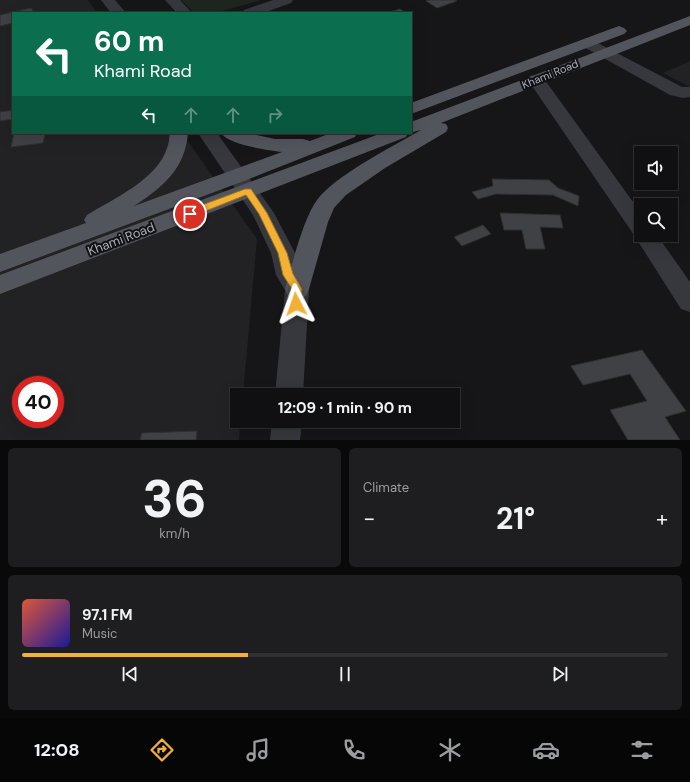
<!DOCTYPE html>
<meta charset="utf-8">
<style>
body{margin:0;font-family:"DM Sans",sans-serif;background:#1e1e20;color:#f1f3f6;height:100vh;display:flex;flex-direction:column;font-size:15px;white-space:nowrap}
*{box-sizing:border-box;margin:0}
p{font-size:13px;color:#9c9d9f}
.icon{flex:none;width:22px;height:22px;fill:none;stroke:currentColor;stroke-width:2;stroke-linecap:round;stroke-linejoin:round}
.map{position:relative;height:440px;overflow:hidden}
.side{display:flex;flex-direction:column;gap:8px;padding:8px;background:#09090a;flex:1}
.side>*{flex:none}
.top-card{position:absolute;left:12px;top:12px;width:400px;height:122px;border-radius:0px;box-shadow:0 4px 16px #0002,0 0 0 1px #303032;background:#0b6e4f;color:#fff;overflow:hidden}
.buttons{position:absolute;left:634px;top:146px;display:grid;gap:8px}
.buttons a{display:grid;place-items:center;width:44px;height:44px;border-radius:0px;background:#101012;box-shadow:0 4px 16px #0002,0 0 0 1px #303032;font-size:20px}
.speed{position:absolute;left:12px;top:376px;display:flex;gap:8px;font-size:20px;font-weight:700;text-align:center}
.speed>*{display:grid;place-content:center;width:52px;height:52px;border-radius:50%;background:#101012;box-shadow:0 4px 16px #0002,0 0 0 1px #303032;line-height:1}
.speed .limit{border:6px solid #d22;background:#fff;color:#111}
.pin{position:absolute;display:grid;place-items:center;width:34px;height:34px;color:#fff;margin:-17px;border:2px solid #fff;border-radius:50%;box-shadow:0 1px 4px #0007}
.me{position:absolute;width:44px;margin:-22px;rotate:356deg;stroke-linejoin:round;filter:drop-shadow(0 0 3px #0008)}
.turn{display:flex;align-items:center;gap:14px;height:84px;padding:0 16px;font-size:18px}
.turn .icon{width:52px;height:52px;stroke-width:2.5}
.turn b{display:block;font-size:28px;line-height:34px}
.lanes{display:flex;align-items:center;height:38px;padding:0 16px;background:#0003;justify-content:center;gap:20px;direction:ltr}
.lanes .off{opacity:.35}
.big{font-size:30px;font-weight:700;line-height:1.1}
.side .widget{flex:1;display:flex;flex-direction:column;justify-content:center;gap:6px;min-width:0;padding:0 14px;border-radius:6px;background:#1e1e20}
.side .dial{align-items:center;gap:0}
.dial b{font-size:52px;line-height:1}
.song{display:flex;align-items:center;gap:12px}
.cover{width:48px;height:48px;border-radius:6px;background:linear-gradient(135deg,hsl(10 70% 55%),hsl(240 70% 35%))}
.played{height:4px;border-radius:2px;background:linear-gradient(90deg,#f2b134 35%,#303032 35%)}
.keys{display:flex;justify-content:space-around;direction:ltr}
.heat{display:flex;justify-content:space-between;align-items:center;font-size:22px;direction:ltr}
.side .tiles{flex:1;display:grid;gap:8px;grid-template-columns:1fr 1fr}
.widget:last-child{grid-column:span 2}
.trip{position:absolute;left:230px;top:388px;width:230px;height:40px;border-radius:0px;background:#101012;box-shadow:0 4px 16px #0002,0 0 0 1px #303032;font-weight:700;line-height:40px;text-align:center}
.dock{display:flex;height:64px;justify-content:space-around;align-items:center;background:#060607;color:#9c9d9f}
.dock .icon{width:28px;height:28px}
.dock .selected{color:#f2b134}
.dock b{font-size:18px;color:#f1f3f6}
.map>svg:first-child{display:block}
.built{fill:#222225;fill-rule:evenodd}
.green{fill:#1e261f}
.building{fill:#404145;stroke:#303034}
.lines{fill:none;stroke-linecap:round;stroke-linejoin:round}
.minor{fill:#37383d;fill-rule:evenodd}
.major{fill:#53555c;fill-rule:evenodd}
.route{fill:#f2b134;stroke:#9d7322}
.labels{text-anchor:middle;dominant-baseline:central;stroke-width:4;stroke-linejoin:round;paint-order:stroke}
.far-street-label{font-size:11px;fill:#a8adb8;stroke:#111113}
.street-label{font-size:13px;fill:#a8adb8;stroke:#111113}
</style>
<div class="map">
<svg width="690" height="440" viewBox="0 0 690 440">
<rect width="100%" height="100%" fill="#161618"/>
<path class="built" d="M0 0H88L97 13H13V133H182L257 239 243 395H237V421H240L239 440H0ZM21 385H55V419H21Z
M690 61V87L663 73Z"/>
<path class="green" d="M181 0H261L215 13H194Z"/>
<path class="building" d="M430 0H454L457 1 437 8 426 1Z
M31 8 34 13H13V23L0 26V15Z
M400 9 406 13H386Z
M13 110V119L0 121V112Z
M14 133H45L43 143 11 147Z
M658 148 674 149 677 158 671 157V153H660Z
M492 179 549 180 558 188 579 196 578 206 553 195 496 194 478 199 472 192 493 186Z
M500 213 560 215 563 228 540 227 545 249H526L522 230H504Z
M483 225 491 234 462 246 454 237Z
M642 350 686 411 665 417 680 440H628L610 410 647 401 630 374 583 385 571 366Z
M197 431 196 440H140L142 433Z"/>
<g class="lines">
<path class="minor" d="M101 0H115L126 13H111Z
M165 0H180L192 13H177Z
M273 0H293L291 3 263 13H242L244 10Z
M587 38 592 40 682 87H690V97L683 98 670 95 582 46 579 43 582 40Z
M536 75 542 76 641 213V235H657L690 282V312L681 309 634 235 528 80 530 76Z
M198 133H217L274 213 295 253 300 273 309 289 303 395H275L285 290 276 275 271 253 253 215Z
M272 421H302L300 440H270Z"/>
<path class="major" d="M690 16V25L441 123 446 124 448 128 446 132 385 168 346 195 334 208 328 222 309 289 306 296 297 299 288 296 285 289C292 265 303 219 317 200 337 174 392 147 421 130L409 133H411V122Z
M619 26 624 28 627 31 624 34 411 114V103Z
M170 133H188C185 169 163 187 134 206L282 152C267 150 229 145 221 133H247L275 139H303L310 141 331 133H357L355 137 244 181 0 272V254L86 223 84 220 87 215C113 199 158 179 167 148 169 144 169 138 170 133Z
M382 133H408L406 137 0 294V275Z"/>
</g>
<path class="route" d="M245 189H251L267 213 287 253 293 274 302 289 299 307 296 308 292 307 290 304 292 289 283 275 278 253 259 214 246 195 193 216 190 217 185 214 186 211Z"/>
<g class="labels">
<g class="far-street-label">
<text transform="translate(550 74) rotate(-22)">Khami Road</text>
</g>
<g class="street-label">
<text transform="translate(121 239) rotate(-21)">Khami Road</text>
</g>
</g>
</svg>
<div class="buttons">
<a><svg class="icon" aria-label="sound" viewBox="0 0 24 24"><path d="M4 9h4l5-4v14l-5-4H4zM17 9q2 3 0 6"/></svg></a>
<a><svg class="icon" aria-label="search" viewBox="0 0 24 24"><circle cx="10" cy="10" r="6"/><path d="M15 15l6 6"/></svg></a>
</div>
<div class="speed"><div class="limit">40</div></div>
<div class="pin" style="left:190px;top:214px;background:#d93025"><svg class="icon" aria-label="arrive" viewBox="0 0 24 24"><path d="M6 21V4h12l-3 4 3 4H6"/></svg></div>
<svg class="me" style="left:296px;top:304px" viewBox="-20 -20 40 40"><path d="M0-17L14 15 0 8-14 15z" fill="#f2b134" stroke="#fff" stroke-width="4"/></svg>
<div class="trip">12:09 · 1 min · 90 m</div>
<div class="top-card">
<div class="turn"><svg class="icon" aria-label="left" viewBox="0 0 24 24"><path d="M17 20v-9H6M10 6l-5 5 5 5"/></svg><div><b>60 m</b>Khami Road</div></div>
<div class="lanes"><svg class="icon" aria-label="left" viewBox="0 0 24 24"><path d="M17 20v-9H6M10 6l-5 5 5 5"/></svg><svg class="icon off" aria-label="ahead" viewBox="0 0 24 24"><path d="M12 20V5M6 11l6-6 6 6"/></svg><svg class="icon off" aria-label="ahead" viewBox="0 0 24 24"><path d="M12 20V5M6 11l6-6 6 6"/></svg><svg class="icon off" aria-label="right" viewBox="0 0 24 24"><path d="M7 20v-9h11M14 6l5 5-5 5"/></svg></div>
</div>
</div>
<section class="side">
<div class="tiles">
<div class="widget dial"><b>36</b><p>km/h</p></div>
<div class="widget"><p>Climate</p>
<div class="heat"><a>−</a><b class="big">21°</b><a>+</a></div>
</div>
<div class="widget">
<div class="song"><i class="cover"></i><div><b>97.1 FM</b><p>Music</p></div></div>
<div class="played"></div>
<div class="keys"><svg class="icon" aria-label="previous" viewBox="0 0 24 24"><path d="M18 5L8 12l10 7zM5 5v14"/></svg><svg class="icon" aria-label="pause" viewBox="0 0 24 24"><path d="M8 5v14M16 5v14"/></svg><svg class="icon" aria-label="next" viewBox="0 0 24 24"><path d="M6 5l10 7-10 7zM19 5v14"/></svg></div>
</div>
</div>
</section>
<nav class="dock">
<b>12:08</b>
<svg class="icon selected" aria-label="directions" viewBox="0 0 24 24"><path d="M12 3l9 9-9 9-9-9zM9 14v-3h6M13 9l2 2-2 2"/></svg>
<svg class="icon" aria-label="music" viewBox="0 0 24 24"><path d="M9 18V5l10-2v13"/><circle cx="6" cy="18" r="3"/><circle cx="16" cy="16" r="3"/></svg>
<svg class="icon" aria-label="phone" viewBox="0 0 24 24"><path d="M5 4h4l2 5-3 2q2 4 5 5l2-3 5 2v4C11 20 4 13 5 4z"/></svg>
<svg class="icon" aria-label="climate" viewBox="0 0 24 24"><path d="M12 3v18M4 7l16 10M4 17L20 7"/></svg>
<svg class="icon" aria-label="car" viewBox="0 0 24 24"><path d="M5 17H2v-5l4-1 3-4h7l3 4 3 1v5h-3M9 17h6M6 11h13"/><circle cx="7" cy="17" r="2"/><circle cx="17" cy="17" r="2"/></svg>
<svg class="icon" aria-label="filters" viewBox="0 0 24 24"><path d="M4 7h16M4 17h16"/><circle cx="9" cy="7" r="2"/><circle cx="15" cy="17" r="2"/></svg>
</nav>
